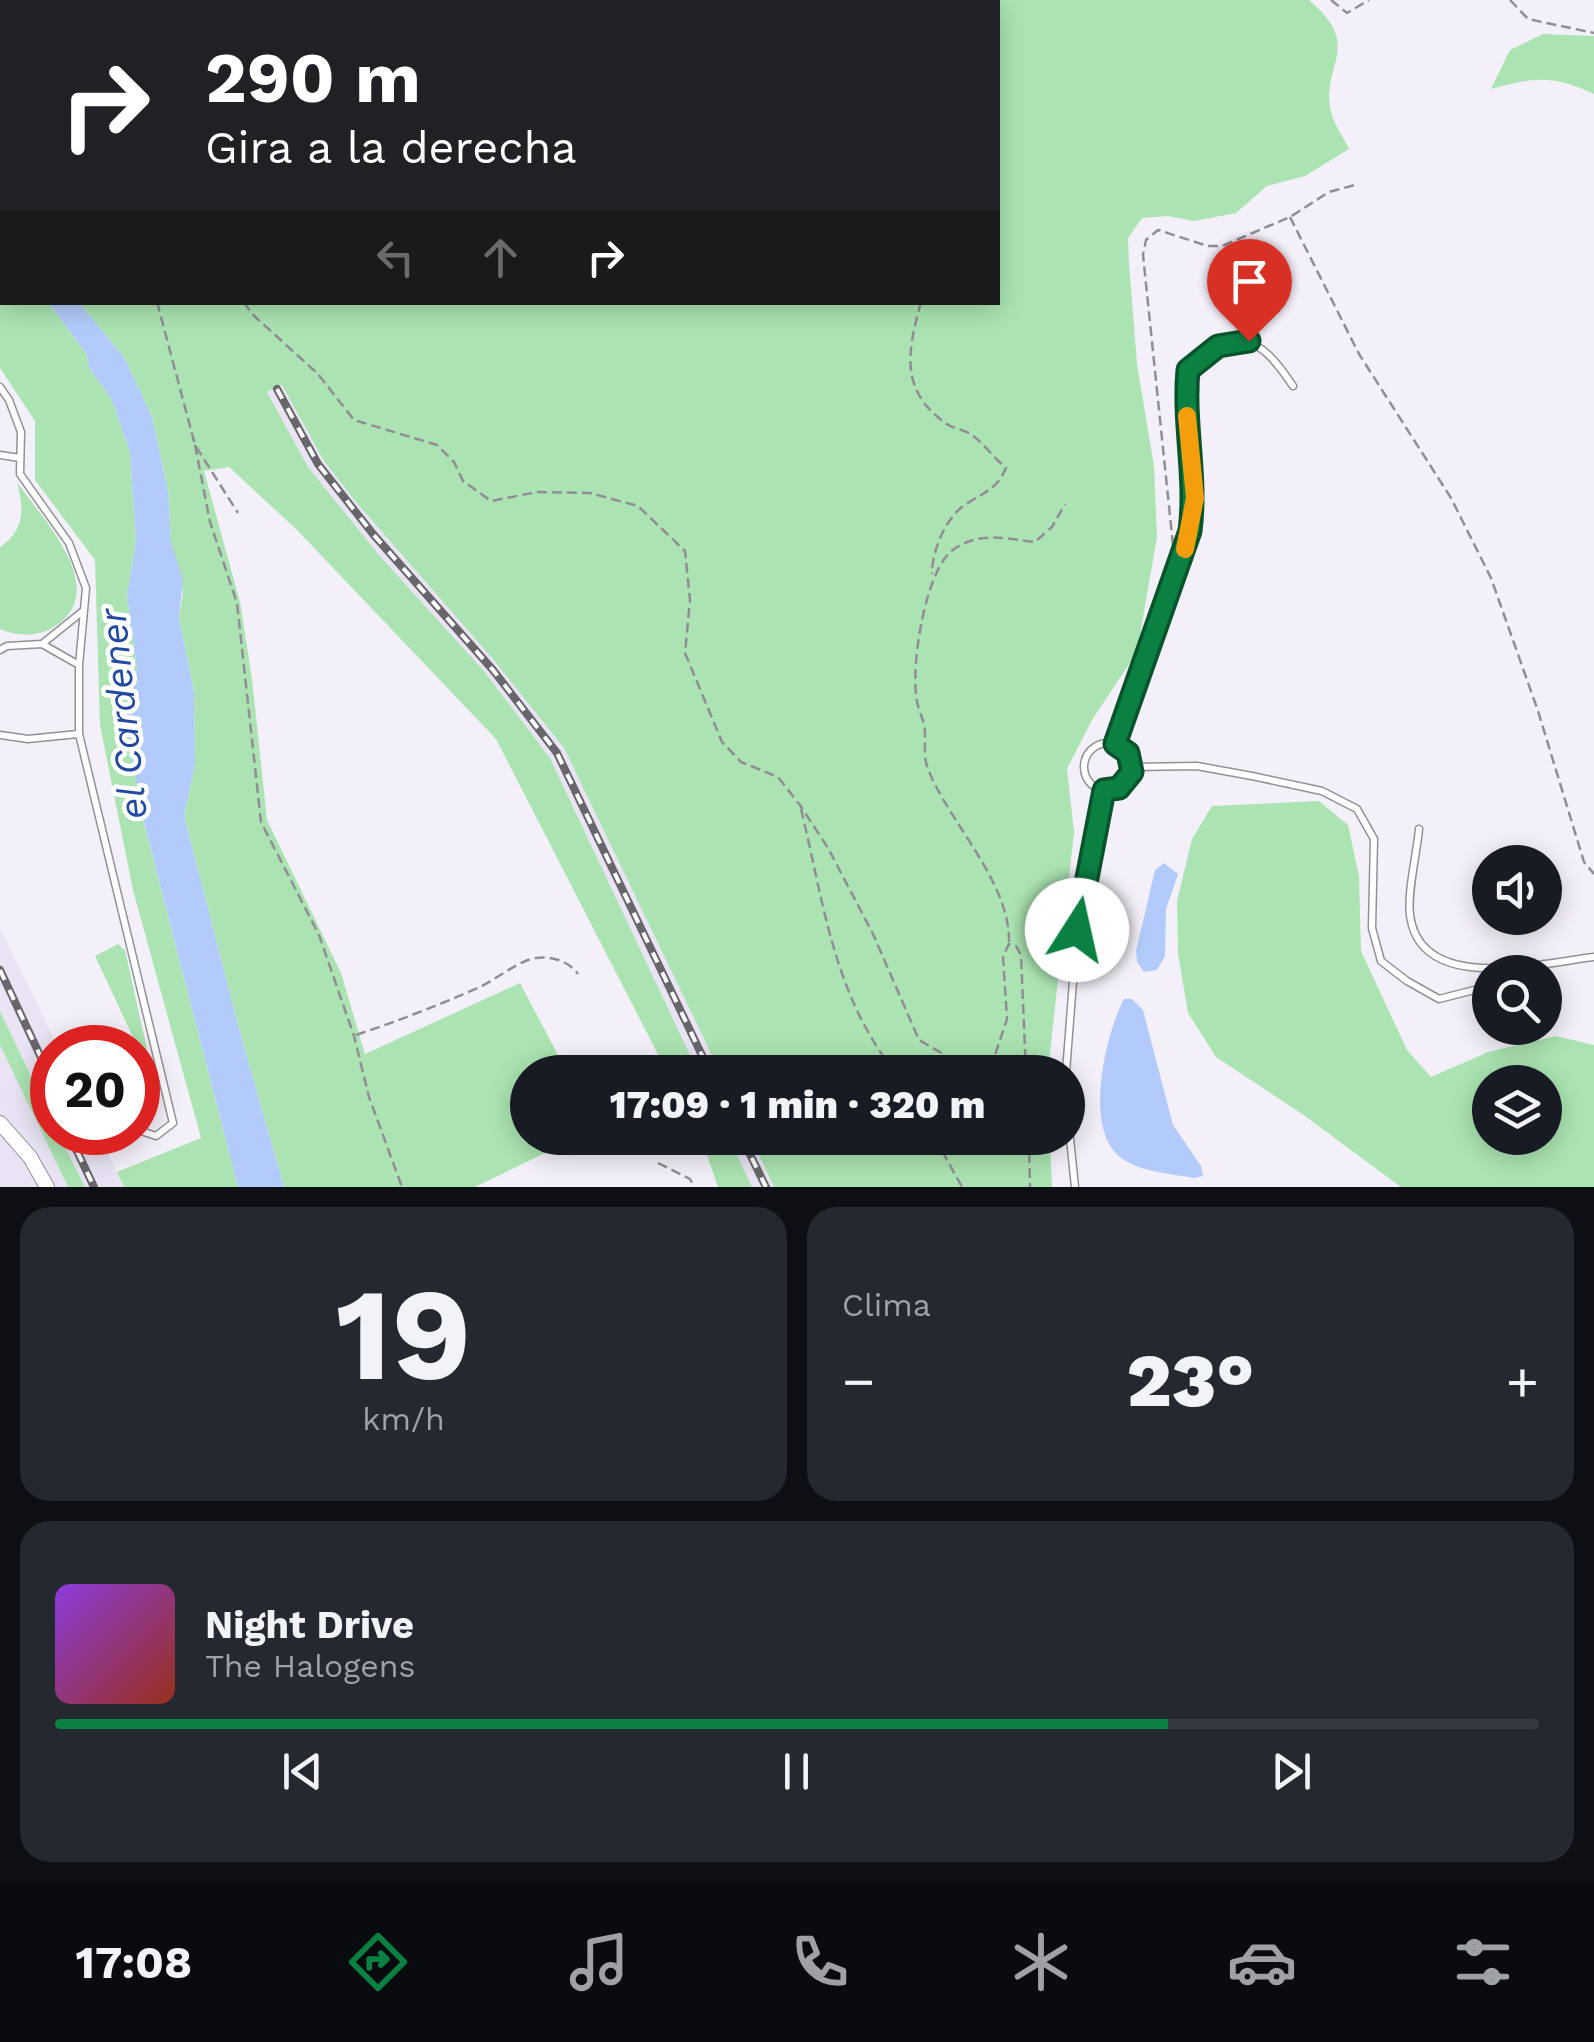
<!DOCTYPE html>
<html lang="es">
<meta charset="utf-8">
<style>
body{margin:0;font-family:"Work Sans",sans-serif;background:#242831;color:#f1f3f6;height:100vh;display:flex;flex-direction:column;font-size:38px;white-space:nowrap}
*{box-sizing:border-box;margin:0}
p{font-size:32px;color:#9ea1a6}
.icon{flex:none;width:55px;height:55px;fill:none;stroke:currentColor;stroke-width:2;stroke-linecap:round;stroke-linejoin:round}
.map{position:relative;height:1187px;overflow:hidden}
.side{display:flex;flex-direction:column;gap:20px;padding:20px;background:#0d0f14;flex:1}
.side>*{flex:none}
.guide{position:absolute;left:0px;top:0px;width:1000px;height:305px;box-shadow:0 5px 25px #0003;background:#202124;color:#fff;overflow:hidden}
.controls{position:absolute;left:1472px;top:845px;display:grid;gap:20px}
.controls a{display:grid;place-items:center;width:90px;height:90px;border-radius:50%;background:#171b24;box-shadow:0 5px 25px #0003;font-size:50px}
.speed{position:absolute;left:30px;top:1025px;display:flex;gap:20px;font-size:50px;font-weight:700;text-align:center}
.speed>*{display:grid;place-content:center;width:130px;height:130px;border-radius:50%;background:#171b24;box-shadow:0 5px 25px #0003;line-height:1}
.speed .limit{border:15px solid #d22;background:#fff;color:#111}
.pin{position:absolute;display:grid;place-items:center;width:85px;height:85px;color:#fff;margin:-102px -42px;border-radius:50% 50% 50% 0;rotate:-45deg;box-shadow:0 0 10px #0007}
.pin .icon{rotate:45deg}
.me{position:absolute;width:110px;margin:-55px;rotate:10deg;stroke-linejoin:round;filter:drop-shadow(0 0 8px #0008)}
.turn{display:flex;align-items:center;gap:35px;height:210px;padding:0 40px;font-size:45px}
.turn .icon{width:130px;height:130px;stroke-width:2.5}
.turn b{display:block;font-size:70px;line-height:85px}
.lanes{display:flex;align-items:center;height:95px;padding:0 40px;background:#0003;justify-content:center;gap:50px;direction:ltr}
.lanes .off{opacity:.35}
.big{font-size:75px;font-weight:800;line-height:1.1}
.side .tile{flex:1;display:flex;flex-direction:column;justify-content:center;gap:15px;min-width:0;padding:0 35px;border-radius:30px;background:#242831}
.side .dial{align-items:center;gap:0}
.dial b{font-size:130px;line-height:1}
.song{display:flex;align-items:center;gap:30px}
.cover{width:120px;height:120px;border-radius:15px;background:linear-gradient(135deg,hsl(270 70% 55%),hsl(10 70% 35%))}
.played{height:10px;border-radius:5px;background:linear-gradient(90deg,#0b8043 75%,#363941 75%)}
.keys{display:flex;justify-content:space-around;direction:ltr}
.heat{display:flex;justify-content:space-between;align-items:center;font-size:55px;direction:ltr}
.side .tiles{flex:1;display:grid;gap:20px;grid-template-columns:1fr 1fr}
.tile:last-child{grid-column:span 2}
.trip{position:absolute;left:510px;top:1055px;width:575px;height:100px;border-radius:50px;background:#171b24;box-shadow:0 5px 25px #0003;font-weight:800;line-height:100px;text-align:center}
.dock{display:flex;height:160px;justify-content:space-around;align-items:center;background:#090b0e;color:#9ea1a6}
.dock .icon{width:70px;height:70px}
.dock .on{color:#0b8043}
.dock b{font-size:45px;color:#f1f3f6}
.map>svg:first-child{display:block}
.built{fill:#e9e3f3}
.green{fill:#abe4b2;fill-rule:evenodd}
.water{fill:#b2cbfa}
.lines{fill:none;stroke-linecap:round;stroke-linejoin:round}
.service-casing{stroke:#939098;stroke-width:9}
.minor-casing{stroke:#939098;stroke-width:16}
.path{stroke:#908e94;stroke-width:2.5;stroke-dasharray:10 5;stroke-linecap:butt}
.service{stroke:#fff;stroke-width:6}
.minor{stroke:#fff;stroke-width:14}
.rail-casing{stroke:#68666b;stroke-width:8}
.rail{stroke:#fff;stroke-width:4;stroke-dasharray:11;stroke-linecap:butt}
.route-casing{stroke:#07532c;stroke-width:25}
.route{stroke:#0b8043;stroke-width:18}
.slow{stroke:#f59e0b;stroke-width:18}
.labels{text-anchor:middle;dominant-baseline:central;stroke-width:9;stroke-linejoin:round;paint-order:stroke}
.water-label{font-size:38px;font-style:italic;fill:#224aa1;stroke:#fff}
</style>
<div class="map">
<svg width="1594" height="1187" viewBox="0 0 1594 1187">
<rect width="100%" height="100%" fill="#f4f0f9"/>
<path class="built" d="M283 385 324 461 356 502 492 658 564 748 720 1072H698L550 758 483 670 379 555 308 467 267 391Z
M0 928 58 1047 52 1048V1120L0 1011Z
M0 1045 58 1165 68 1187H0Z
M58 1133H98L124 1187H85Z
M729 1138H751L774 1187H752Z"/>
<path class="green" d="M92 0H1309C1365 48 1320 63 1331 112 1334 124 1343 137 1349 149L1305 176 1267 186 1236 213 1194 221 1168 216 1142 218 1128 238 1129 264 1137 364 1154 466 1157 537 1137 652 1092 720 1067 769 1074 832 1048 1072H720L564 748 492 658 356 502 324 461 282 385 267 392 308 467 379 555 483 670 550 758 698 1072H667L496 739 297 530 229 467 204 471 240 602 252 679 267 820 341 973 365 1054 520 983 567 1072H528V1138H576L475 1187H284L241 1036 184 816 195 764 194 692 179 618 183 592 171 542 168 491 152 417 124 357 79 303 998 302V2Z
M1543 34 1594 36V94C1552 75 1535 77 1491 89L1510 50Z
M0 214 2 302 49 303 87 355 89 368 111 398 130 452 136 542 127 595 137 669 125 720 141 812 238 1187H124L117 1172 201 1138 133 890 100 725 95 560 35 480V421L0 368Z
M17 482C43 520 114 592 52 628 37 637 15 636 0 629V547C25 530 24 509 17 482Z
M1319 801 1348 825 1359 876 1361 951 1407 1050 1431 1077 1488 1052 1556 1036 1594 1045V1187H1401L1305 1116 1216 1057 1188 1013 1178 954 1177 901 1192 839 1212 806ZM1490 1082H1545V1138H1490Z
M118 944 125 950 147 1049 140 1052 95 956Z
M0 1011 52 1120V1132L58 1133 85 1187H68L0 1045Z
M701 1138H729L752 1187H718Z
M751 1138H1050L1052 1187H774Z"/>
<path class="water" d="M49 303H79L124 357 152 417 168 491 171 542 183 580 179 618 194 692 195 764 184 816 241 1036 284 1187H238L141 811 125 720 137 669 127 595 136 542 130 452 111 398 89 368 87 355Z
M1164 863 1178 874 1166 909 1165 956 1157 970 1144 972 1137 962 1136 951 1155 870Z
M1124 999H1132L1143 1010 1173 1125 1201 1166 1203 1176 1194 1178C1169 1173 1131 1172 1114 1151 1086 1118 1106 1033 1124 999Z"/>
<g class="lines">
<defs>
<path id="service" d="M0 387 9 400 21 432 20 474 69 543 86 588 79 665V734L173 1123 156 1136 138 1130
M0 455 20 458
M0 650 7 646 42 644
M79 665 42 644 83 611
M0 735 28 739 78 734
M1084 767a24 24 0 1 1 48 0a24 24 0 1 1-48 0Z
M1115 744 1190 531C1197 477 1182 424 1188 370 1239 329 1257 332 1293 386
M1132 767 1197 766 1252 776 1322 791 1357 809 1374 839 1372 928 1381 961 1407 981 1439 999 1490 986
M1419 829C1417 853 1407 892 1410 915 1420 995 1541 963 1594 957
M1066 1072 1077 930 1104 790
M1068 1119 1075 1187"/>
<path id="minor" d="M0 1123 30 1157 47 1187"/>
</defs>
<use href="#service" class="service-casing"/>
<use href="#minor" class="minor-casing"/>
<path class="path" d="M34 0 38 2
M892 0V2
M1331 0 1347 13 1369 0
M1510 0 1528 19 1594 33
M0 31 2 33
M1290 217 1359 354 1451 498 1491 578 1538 711 1584 862 1594 874
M157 302 195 445 238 513
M244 302 251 313 318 374 354 420 437 445 454 462 463 481 491 501 537 492 590 493 638 506 685 551 690 600 685 653 722 742 741 762 778 777 800 805 828 848 873 934 919 1040 971 1070 993 1061 1007 1019 1003 956 1009 944 1016 946 1021 955 1026 1072
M921 302C908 350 899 389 944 422 952 429 964 429 972 435 984 444 994 458 1006 468 997 489 985 492 966 504 946 517 932 550 932 574
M195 445 210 522 237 603 261 822 319 935 354 1036 369 1097 402 1187
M1173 545 1143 255 1146 240 1158 230 1208 246H1222L1290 217 1329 192 1355 185
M801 809C824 903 833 994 895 1072
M1009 942C1010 882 950 824 928 769 922 754 927 739 924 724 922 716 918 709 917 701 910 669 925 568 954 549 980 531 1006 539 1035 542L1052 527 1065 504
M356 1035C398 1021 439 1005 480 987 496 979 512 966 528 960 546 954 567 959 578 974
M935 1138 962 1187
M1029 1138 1030 1187
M658 1163 690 1179 694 1187"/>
<use href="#service" class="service"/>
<use href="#minor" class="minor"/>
<defs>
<path id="rail" d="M70 0 74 2
M277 389 318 464 373 534 493 670 557 753 710 1072
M0 970 52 1081
M68 1132 94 1187
M742 1138 766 1187"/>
</defs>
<use href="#rail" class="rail-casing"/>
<use href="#rail" class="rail"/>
</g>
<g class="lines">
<defs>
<path id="route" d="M1077 930 1104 790 1119 788 1132 772 1128 753 1115 744 1190 531C1197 477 1183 424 1188 370L1218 346 1249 341"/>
</defs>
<use href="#route" class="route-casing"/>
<use href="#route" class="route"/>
<path class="slow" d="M1185 549 1195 498 1187 416"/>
</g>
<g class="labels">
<g class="water-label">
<text transform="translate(123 714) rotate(-96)">el Cardener</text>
</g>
</g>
</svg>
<div class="controls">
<a><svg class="icon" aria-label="sound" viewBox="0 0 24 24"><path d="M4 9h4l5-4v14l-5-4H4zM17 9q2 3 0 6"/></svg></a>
<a><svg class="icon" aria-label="search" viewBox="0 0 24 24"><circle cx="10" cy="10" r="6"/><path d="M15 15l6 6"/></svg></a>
<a><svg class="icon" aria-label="layers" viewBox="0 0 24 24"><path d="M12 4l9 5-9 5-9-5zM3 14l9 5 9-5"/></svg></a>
</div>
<div class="speed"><div class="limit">20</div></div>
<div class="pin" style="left:1249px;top:341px;background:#d93025"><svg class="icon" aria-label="arrive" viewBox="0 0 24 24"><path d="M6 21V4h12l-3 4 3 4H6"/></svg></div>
<svg class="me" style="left:1077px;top:930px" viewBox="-20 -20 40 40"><circle r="19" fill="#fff"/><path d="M0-13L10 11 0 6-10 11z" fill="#0b8043"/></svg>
<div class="trip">17:09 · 1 min · 320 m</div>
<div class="guide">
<div class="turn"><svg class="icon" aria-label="right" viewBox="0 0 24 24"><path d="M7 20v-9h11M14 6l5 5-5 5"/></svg><div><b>290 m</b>Gira a la derecha</div></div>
<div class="lanes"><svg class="icon off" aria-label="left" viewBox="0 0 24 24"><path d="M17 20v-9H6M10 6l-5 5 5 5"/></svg><svg class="icon off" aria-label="ahead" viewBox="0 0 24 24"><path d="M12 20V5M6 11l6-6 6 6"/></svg><svg class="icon" aria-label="right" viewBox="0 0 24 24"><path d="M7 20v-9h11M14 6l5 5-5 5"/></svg></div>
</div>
</div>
<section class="side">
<div class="tiles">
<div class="tile dial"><b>19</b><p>km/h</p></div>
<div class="tile"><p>Clima</p>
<div class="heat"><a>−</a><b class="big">23°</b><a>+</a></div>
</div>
<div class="tile">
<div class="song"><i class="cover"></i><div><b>Night Drive</b><p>The Halogens</p></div></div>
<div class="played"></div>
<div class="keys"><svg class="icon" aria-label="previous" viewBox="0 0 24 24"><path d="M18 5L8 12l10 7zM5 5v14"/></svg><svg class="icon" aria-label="pause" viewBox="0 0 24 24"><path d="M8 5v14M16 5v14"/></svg><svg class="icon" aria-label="next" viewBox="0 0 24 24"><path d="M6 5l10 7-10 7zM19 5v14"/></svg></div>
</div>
</div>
</section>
<nav class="dock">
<b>17:08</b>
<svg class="icon on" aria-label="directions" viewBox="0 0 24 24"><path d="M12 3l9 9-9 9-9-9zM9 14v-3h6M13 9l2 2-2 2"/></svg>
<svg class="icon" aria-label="music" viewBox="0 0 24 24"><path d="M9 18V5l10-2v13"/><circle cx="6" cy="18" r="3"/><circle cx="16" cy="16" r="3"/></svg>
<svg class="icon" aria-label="phone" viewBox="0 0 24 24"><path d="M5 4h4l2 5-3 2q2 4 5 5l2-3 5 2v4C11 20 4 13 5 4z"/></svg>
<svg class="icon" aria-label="climate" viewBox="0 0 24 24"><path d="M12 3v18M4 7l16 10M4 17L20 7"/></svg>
<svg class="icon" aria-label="car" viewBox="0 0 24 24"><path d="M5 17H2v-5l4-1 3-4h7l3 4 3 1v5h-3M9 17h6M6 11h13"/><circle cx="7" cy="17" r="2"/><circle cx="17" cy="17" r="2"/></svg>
<svg class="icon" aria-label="filters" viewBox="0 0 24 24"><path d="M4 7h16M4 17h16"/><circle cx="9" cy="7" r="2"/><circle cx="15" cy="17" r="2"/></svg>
</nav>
